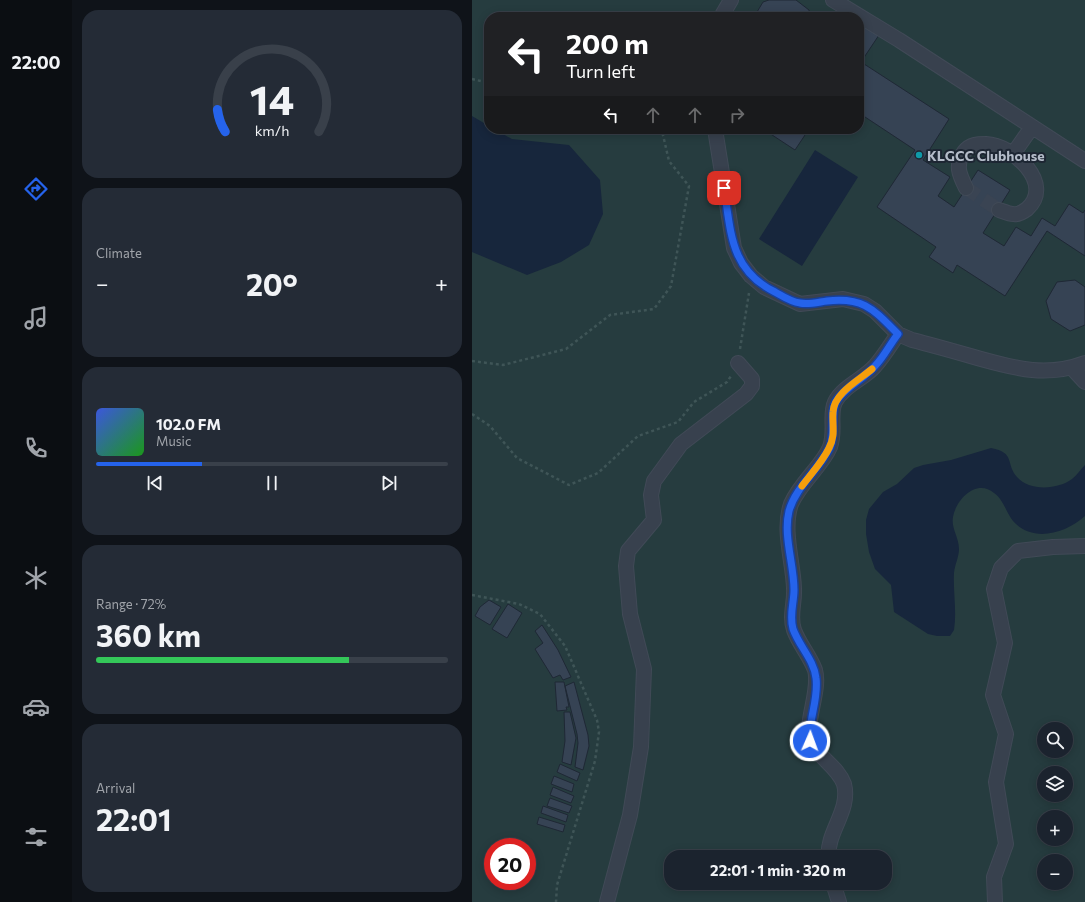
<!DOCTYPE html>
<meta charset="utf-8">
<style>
body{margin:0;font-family:Commissioner,sans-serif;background:#242b36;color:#f1f3f6;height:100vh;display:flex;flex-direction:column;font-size:15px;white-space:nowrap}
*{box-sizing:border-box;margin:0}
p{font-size:13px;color:#a0a4aa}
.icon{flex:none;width:22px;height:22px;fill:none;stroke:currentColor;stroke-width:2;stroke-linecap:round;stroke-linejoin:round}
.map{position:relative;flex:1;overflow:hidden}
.details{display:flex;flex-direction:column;gap:10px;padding:10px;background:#0f1319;width:400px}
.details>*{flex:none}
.hud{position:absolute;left:12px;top:12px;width:380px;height:122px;border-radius:16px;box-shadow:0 2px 10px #0003,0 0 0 1px #39404a;background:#202124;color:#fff;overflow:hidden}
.controls{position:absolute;left:565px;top:722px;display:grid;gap:8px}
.controls a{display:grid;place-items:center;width:36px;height:36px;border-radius:50%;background:#1b232e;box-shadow:0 2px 10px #0003,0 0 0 1px #39404a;font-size:20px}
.speed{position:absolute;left:12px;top:838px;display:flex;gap:8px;font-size:20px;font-weight:700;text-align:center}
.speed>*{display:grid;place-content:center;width:52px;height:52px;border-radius:50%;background:#1b232e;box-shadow:0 2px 10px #0003,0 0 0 1px #39404a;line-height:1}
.speed .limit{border:6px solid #d22;background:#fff;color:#111}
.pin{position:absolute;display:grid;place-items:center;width:34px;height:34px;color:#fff;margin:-17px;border-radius:8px;box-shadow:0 2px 6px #0006}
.me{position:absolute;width:44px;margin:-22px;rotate:2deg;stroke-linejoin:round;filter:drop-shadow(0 0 3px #0008)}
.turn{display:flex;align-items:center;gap:14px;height:84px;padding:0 16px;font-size:18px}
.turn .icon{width:52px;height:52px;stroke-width:2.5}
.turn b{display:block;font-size:28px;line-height:34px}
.lanes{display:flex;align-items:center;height:38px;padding:0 16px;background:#0003;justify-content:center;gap:20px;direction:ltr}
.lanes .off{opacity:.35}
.big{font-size:30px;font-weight:700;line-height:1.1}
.details .card{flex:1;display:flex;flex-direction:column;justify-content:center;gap:6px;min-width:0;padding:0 14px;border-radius:16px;background:#242b36}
.details .dial{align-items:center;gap:0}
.dial svg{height:104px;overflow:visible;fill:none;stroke:#39404a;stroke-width:7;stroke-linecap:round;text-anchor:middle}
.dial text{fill:#f1f3f6;stroke:none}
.song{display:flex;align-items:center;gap:12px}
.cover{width:48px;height:48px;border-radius:6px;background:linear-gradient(135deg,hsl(230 70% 55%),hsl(120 70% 35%))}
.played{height:4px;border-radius:2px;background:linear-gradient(90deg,#2563eb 30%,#39404a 30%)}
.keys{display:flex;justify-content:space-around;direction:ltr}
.heat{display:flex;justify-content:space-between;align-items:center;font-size:22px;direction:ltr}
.charge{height:6px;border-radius:3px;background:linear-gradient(90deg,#34c759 72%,#39404a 0)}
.trip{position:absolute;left:192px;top:850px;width:228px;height:40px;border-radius:16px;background:#1b232e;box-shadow:0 2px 10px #0003,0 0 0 1px #39404a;font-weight:700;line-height:40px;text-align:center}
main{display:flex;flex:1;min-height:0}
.tab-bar{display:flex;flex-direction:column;width:72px;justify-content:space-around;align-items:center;background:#0b0e12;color:#a0a4aa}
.tab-bar .icon{width:28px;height:28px}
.tab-bar .selected{color:#2563eb}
.tab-bar b{font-size:18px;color:#f1f3f6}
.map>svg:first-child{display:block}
.green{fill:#263c3f;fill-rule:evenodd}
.water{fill:#17263c}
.building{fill:#364354;stroke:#1f2835}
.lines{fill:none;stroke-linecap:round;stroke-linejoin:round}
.minor-tunnel{stroke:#3a4453;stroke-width:14;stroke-dasharray:14 7;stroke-linecap:butt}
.minor-casing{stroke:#414a57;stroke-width:16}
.path{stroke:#3f5557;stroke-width:2.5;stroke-dasharray:3 3;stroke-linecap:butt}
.minor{stroke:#38414e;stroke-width:14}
.route-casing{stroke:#184099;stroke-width:10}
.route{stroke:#2563eb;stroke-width:7}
.slow{stroke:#f59e0b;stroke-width:7}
.culture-dot{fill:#0f9aa8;stroke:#1d2633;stroke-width:1.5}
.labels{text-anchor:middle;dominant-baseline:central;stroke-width:4;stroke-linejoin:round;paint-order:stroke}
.poi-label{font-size:14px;font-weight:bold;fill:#b4bcc9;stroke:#1d2633;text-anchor:start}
</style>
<main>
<nav class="tab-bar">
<b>22:00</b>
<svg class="icon selected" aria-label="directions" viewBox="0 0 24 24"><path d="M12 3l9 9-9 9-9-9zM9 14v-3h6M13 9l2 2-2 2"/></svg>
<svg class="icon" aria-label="music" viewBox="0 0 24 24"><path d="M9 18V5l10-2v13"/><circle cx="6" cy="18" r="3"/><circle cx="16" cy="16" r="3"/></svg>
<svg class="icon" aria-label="phone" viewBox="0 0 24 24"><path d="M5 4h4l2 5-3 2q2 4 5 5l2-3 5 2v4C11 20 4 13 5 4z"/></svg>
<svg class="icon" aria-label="climate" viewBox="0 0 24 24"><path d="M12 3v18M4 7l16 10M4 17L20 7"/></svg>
<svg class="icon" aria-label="car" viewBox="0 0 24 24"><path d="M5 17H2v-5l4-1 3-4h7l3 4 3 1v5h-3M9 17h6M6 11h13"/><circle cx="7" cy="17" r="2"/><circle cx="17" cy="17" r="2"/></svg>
<svg class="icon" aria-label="filters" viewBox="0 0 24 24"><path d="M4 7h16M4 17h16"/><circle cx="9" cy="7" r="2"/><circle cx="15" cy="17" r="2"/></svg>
</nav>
<section class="details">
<div class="card dial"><svg viewBox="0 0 100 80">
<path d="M14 69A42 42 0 1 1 86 69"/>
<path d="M14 69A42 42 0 0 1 8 52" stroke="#2563eb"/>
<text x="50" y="56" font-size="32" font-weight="700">14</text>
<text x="50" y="72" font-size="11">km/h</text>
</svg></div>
<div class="card"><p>Climate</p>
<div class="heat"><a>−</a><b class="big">20°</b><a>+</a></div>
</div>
<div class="card">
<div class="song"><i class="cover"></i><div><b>102.0 FM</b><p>Music</p></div></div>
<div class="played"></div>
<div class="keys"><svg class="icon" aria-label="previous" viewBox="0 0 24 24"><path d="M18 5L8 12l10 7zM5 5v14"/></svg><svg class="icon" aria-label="pause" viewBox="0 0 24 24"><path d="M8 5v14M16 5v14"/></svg><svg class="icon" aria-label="next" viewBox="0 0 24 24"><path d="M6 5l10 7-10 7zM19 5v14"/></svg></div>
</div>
<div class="card"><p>Range · 72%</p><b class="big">360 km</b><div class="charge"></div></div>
<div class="card"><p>Arrival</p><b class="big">22:01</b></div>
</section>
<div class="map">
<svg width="613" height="902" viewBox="0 0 613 902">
<rect width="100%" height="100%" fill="#242f3e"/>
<path class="green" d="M0 0H613V902H0ZM17 17H387V129H17ZM572 729H594V751H572ZM572 773H594V795H572ZM572 817H594V839H572ZM21 847H55V881H21ZM199 857H413V883H199ZM572 861H594V883H572Z"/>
<path class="water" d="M0 116 17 126V129H22L40 139 97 145 128 180 131 214 117 245 89 262 55 275 0 252Z
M343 150 386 177 330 266 287 239Z
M519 448C544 453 533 463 545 477 558 492 587 489 600 479 605 475 609 469 613 465V516C593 534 560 543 541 521 534 512 531 499 522 493 505 478 484 499 481 517 479 529 487 537 487 549 487 557 483 564 482 573 481 592 485 611 482 630L478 636H465L456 634 422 612 419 585 403 569 397 552 394 534V520L397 509 411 492 425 484 442 468 451 465 479 460Z"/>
<path class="building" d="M297 0H324L337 10 338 17H282L291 2Z
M387 21 409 32 389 62 477 119 451 160 478 177 466 196 482 207 506 170 538 190 511 233 532 246 544 227 559 236 570 218 583 226 597 204 611 213 613 210V256L575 231 533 296 485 265 481 273 457 257 464 247 405 207 443 150 387 113Z
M291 129H337L323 150Z
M603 280 613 287V325L598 331 579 319 574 301 585 282Z
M17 600 29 607 18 625 3 616 8 607Z
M36 604 50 613 35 638 20 629Z
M70 625 86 650 99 677 91 680 88 675 81 678 63 649 71 643 63 631Z
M83 682H92L97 707H94L95 710 85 711Z
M102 682 116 735 117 746 111 770 103 767 106 743 105 734 93 686Z
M92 712H98L104 738 99 765 90 762 93 741Z
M88 764 108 773 105 781 85 772Z
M82 776 102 784 100 792 79 784Z
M81 787 102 796 99 803 78 795Z
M78 798 100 806 97 813 75 806Z
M71 806 96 815 94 822 69 813Z
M67 817 93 825 91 832 65 824Z"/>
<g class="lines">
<path class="minor-tunnel" d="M494 188 527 210"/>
<defs>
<path id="minor" d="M361 0 427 40 613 161
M249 17 259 0
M243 129 262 248 269 263 279 276 292 287 328 304 371 299 392 304 403 311 426 334 440 340C460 345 481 351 502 357 542 368 573 378 613 363
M541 154 560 127
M494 188C487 174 483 165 492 152 498 144 506 144 514 144 541 145 583 184 555 209 551 212 546 215 541 214 536 214 531 211 527 210
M600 368 613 382
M357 857C354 832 379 811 372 784 366 767 347 758 339 742 331 726 349 690 343 670 338 656 327 644 322 630 317 616 323 603 322 588 321 561 310 530 319 504 328 483 350 466 358 447 364 431 357 415 363 402 371 386 392 379 403 366 412 356 419 344 426 334
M361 883 367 902
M135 902 158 815 169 747 172 669 158 614 154 566 156 551 182 520 179 495 182 481 209 444 274 394 280 386V379L266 363
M523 902 522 877 534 844 524 782 534 734 521 695 533 643 522 589 529 568 546 551 581 547 613 546"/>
</defs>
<use href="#minor" class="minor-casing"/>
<path class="path" d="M0 79 17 83
M268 349 277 293
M0 361 31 365 94 349 138 315 182 309 199 286 217 186 197 161 191 135 186 129
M0 414 18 426 45 458 97 485 126 473 166 436 206 422 222 402 255 382 259 376
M0 595 47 604 68 614 93 646 125 720 127 732 123 761 85 885 84 902"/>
<use href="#minor" class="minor"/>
</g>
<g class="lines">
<defs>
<path id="route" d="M252 188C259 232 258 270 303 292 310 296 319 302 328 303 336 305 347 302 355 301 392 297 401 309 426 334 418 344 412 357 403 366 392 379 375 386 365 400 357 411 364 432 358 447 347 470 324 486 317 511 311 536 322 564 322 590 322 603 317 615 321 629 327 646 342 660 344 678 347 699 336 720 338 741"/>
</defs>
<use href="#route" class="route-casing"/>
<use href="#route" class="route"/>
<path class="slow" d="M330 486C339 474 351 461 357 448 364 435 360 425 361 412 362 393 387 380 400 369"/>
</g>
<circle class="culture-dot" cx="447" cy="155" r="4"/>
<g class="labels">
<g class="poi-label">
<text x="455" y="155">KLGCC Clubhouse</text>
</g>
</g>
</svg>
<div class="controls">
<a><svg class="icon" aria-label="search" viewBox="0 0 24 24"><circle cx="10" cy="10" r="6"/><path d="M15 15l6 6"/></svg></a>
<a><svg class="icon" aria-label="layers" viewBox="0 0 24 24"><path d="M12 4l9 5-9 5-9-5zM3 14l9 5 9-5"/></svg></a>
<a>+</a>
<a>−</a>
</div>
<div class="speed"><div class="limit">20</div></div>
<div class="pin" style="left:252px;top:188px;background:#d93025"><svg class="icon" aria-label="arrive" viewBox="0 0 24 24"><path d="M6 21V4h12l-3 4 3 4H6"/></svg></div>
<svg class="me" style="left:338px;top:741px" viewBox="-20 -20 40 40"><circle r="17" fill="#2563eb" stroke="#fff" stroke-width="3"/><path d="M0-11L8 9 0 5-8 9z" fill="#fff"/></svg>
<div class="trip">22:01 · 1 min · 320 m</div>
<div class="hud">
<div class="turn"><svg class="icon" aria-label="left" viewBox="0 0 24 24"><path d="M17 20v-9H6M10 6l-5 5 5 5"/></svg><div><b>200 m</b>Turn left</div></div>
<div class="lanes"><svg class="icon" aria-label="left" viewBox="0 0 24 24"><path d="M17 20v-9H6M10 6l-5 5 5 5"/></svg><svg class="icon off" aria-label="ahead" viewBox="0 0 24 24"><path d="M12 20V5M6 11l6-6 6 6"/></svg><svg class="icon off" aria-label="ahead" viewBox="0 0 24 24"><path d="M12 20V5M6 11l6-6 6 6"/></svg><svg class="icon off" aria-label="right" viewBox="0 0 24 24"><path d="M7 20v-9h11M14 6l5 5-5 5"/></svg></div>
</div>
</div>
</main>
